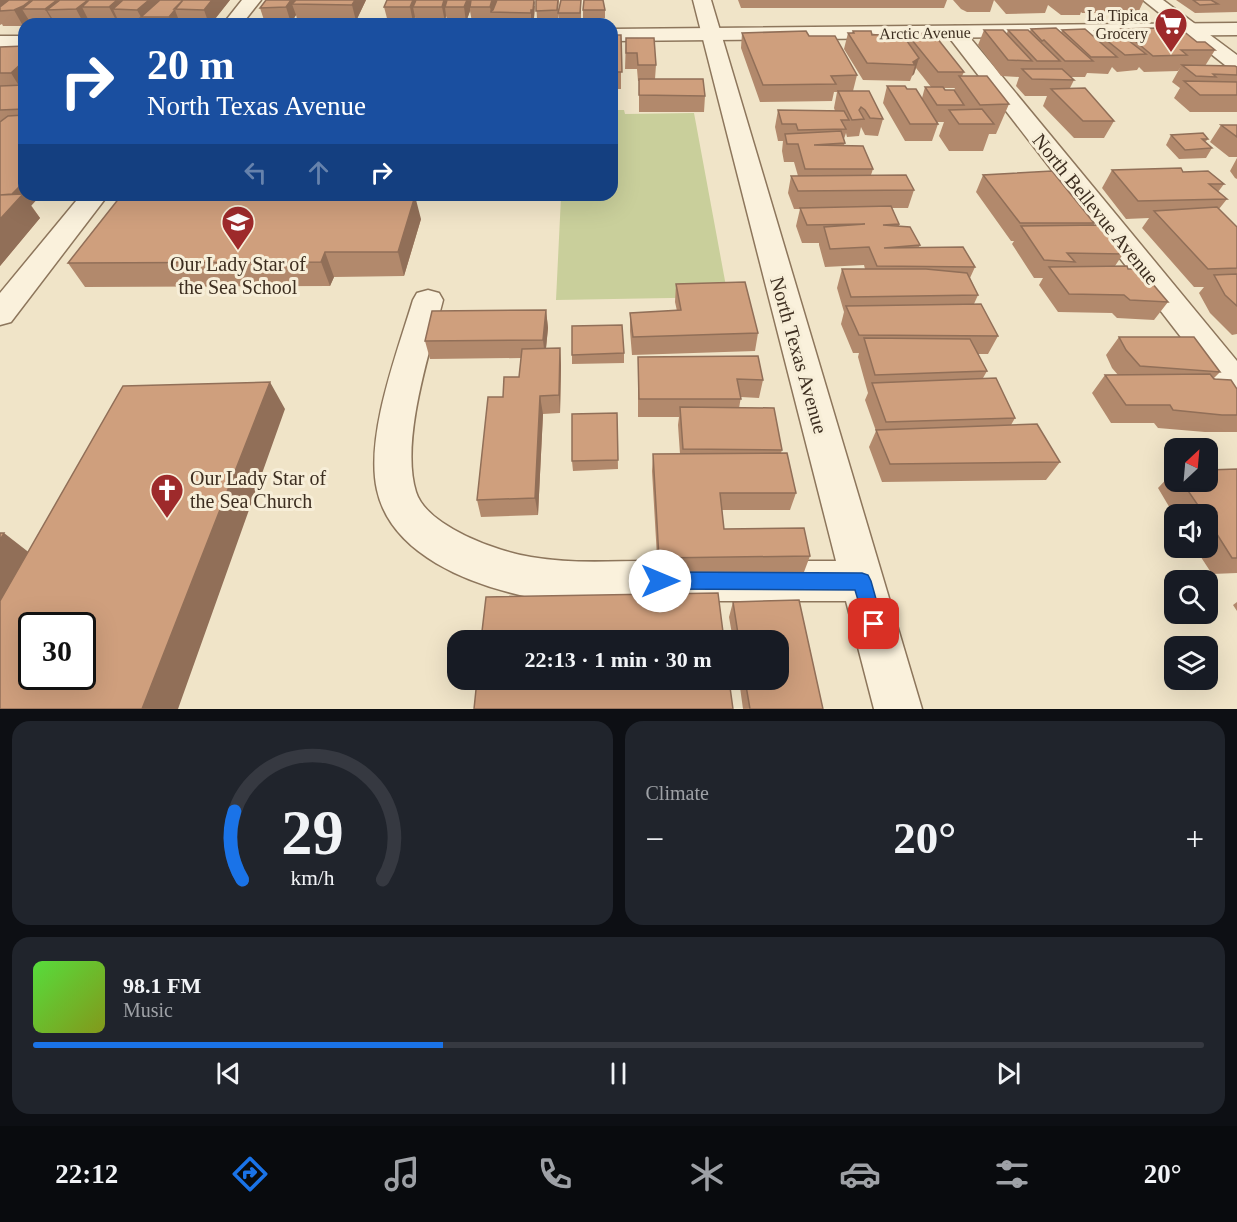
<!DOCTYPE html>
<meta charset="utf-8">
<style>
body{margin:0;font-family:"Times New Roman",serif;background:#20242c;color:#f1f3f6;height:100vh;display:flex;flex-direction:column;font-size:22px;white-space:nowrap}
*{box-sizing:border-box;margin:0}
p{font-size:20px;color:#9ea1a6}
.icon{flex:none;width:33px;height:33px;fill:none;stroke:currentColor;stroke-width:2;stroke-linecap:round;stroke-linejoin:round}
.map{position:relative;height:709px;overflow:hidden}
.sheet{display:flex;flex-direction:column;gap:12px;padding:12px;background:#0d0f14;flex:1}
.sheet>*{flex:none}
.top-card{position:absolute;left:18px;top:18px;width:600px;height:183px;border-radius:18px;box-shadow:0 6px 24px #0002;background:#1a4fa0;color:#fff;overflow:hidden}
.needle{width:39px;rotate:26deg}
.controls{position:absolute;left:1164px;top:438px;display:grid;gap:12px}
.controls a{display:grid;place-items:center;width:54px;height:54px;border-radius:12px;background:#171b24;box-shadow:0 6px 24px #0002;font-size:30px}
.speed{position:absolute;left:18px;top:612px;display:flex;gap:12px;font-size:30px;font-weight:700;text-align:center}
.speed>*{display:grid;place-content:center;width:78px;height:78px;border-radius:50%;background:#171b24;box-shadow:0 6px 24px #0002;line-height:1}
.speed .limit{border:3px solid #111;border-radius:9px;background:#fff;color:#111}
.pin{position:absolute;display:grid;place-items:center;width:51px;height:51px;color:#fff;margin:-26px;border-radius:12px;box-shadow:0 3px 9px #0006}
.me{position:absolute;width:66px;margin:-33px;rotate:90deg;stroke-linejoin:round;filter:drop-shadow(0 0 4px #0008)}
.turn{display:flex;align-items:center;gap:21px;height:126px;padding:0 30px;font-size:27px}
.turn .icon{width:78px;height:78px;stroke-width:2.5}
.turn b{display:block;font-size:42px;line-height:51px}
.lanes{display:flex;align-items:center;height:57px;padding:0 30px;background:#0003;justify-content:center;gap:30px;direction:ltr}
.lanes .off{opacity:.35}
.big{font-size:45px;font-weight:700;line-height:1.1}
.sheet .card{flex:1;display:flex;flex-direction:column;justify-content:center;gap:9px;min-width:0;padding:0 21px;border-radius:18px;background:#20242c}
.sheet .dial{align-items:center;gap:0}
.dial svg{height:156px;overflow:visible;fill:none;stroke:#363941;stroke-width:7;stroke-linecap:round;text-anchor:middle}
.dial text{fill:#f1f3f6;stroke:none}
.song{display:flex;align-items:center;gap:18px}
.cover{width:72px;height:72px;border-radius:9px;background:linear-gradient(135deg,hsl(110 70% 55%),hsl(70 70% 35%))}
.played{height:6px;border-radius:3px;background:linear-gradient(90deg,#1a73e8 35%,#363941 35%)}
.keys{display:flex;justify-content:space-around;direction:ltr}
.heat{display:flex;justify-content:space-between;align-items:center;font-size:33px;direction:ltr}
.sheet .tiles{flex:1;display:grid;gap:12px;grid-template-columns:1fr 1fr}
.card:last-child{grid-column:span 2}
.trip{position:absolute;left:447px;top:630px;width:342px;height:60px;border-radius:18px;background:#171b24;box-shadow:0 6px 24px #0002;font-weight:700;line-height:60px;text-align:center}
.menu{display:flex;height:96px;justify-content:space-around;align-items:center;background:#090b0e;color:#9ea1a6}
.menu .icon{width:42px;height:42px}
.menu .on{color:#1a73e8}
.menu b{font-size:27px;color:#f1f3f6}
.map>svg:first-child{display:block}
.green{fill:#c9cf9b}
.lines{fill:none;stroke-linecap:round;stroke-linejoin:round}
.minor-casing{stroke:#8d765c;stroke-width:3}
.tertiary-casing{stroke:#8d765c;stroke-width:3}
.minor{fill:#faf1dc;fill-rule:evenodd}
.tertiary{fill:#faf1dc;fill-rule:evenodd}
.wall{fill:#b2896c;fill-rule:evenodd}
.shaded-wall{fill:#916f58}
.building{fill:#cf9f7d;stroke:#916f58;stroke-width:1.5;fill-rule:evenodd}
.route{fill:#1a73e8;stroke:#114b97;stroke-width:1.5}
.labels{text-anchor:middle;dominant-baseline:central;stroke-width:6;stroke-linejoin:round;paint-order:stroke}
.far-poi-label{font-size:16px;fill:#3d2e20;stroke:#f7eed8;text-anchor:end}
.far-street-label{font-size:16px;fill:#3d2e20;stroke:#f7eed8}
.street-label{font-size:20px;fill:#3d2e20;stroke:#f7eed8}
.poi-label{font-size:20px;fill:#3d2e20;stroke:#f7eed8}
</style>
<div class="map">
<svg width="1237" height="709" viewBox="0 0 1237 709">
<rect width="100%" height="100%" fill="#f0e4c8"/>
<path class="green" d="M612 110H624L625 114 694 113 728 297 556 300 561 197 427 199 428 195H612Z"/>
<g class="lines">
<defs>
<path id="minor" d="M242 0H261L242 24H223Z
M693 0H711L922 709H874L846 601C781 601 716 601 651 601 611 601 569 605 529 597 471 585 391 555 377 490 365 436 397 353 413 300L417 293 428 290 439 293 443 300C430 351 400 441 416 492 427 527 499 552 531 557 570 564 610 561 649 561 712 561 774 561 836 561Z
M1143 0H1163L1237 55V71L1230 69Z
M955 26 962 28 1237 361V398L1225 394 948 36 945 32 948 28Z
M81 195H108L11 322 0 325V293Z"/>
<path id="tertiary" d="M1237 23V35L612 41V29Z
M0 36H24V48H0Z"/>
</defs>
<use href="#minor" class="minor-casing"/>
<use href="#tertiary" class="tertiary-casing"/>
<use href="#minor" class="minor"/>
<use href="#tertiary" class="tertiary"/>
</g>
<path class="wall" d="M0 0H230L211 24H181L178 18 173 24H120L118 20 117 22H90L89 21 85 24H30V22L24 24 23 26H3L2 24 0 25Z
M266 0H366L356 21 297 19 296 15 291 23H265L260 8Z
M536 0H559L558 12 561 0H581V21H559L558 14V18L537 19Z
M738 0H947L944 8H741Z
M953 0H1144L1138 13H1106L1103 10 1102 13H1082L1081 12 1080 15H1061L1048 5 1045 13 1006 14 994 0 990 12H967L961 9Z
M1176 0H1237V12L1195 13Z
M535 6 534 18 532 19 531 22 492 21V22H472L470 11 466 22H448L446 16 445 22 416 23 415 17 413 22H388L384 7Z
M583 10H605V18H583Z
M1031 29 1061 33 1062 30 1093 36 1095 31 1119 33 1121 29 1161 30 1197 42 1215 50 1205 66 1237 67V112H1190L1174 98 1180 88 1172 82 1181 66 1178 71 1144 72 1139 67 1137 70 1117 72 1112 67 1108 74 1087 73 1085 77H1071L1074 80 1070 88 1114 121 1104 138H1074L1043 106 1047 96H1025L1016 86 1019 77 1001 76 978 45 984 30 1007 33 1008 30 1030 31Z
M853 31 905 38 907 34 964 72 962 76 1009 104 996 134H989L983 151H949L939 136 944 122H937L938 124 932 141H905L883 103 887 86 907 89 922 98 925 87H931L916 68 914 74 912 76 910 81 863 80 844 49 848 33H852ZM944 88H955L954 90H945Z
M742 33 809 36 857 75 853 91 883 119 878 136 865 135 861 127 859 136 847 137 846 133 844 139 845 143 844 145 873 169 871 175 914 190 908 208H892L899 224V226L920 245 919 247 975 267 970 278 978 295 974 304 998 336 988 354H977L987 371 983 378 1015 418 1011 425 1060 462 1046 480 882 482 869 447 876 431 865 400 868 393 858 357 859 353H853L841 324 844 312 837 288 842 269H865L864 265 825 267 819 245V243H802L796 226 800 209H794L788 193 791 176H798L794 162H784L782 151 783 141H778L775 127 778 110 835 111 834 108 837 92H834L832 101 760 102 741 48Z
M612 35H621V89H612Z
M626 38 656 65 655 79 705 96 704 112H639V81H638L637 69H625Z
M24 46V195L40 218 0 266V47Z
M1221 125H1237V157H1229L1210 142Z
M1171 135 1208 139 1205 142 1212 148 1206 158 1179 159 1166 145Z
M1237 158V179L1235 178 1230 171Z
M1112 170 1183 172 1224 184 1218 192 1227 199 1219 209 1237 227V334L1232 335 1210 313 1199 293 1204 287H1194L1142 228 1149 218 1126 219 1102 188Z
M983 175 1094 223 1093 225 1123 254 1115 266 1128 269 1168 302 1154 320 1117 318 1112 313 1058 312 1039 285 1043 278H1034L1012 244 1014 241H1011L976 192Z
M421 219 404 276 334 277 330 286 85 287 68 263Z
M676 284 758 333 755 351 632 355 630 331V313L677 311 675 302Z
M546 310 548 328 546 348H560L561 366 560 413 543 414 538 515 481 517 477 500 503 397 519 377 521 358 430 359 425 341Z
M1119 337 1220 372 1214 378 1237 389V432H1205L1158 428 1154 423H1111L1092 393 1105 375H1118L1112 368 1106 355Z
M624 353V363L572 364V355Z
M638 357 763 380 759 398 741 397 739 408 782 450 781 453 796 493 790 510H722L724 529 810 556 804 572 658 574 652 471 653 454H680L678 425 679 417H638Z
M617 413 618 469 573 471 572 461Z
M1237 469V573L1212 574 1195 548H1208V514L1174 515 1158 488 1174 471V482H1208Z
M799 600 823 709H743L739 680H778V640H733L729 617 733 602Z
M1237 602V611L1233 605Z"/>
<path class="shaded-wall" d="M0 0H82L47 10 55 23 54 24 45 9H22L30 22 24 24 23 26 14 10 0 11Z
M88 0H108L82 7 89 21 84 24 76 9Z
M117 0H137L113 9 118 20 117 22 109 7Z
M149 0H172L141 17 137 10Z
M212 0H230L211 24H209L204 10Z
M291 0H307L292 4 296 15 291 23 286 7Z
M355 0H366L356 21 352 5Z
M413 0H421L413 7 415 17 413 22 410 7Z
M444 0H450L445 7 446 16 445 22 442 7Z
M467 0H473L470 7V11L466 22 464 7Z
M492 0H497L494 12H491L490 7Z
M535 0 534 18 532 19 531 22V10Z
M175 10 178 18 173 24H172L169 17Z
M919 58 914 74 912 76 915 65 913 62Z
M24 61V87L21 89 11 73Z
M24 182V195H41L31 206 40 218 0 266V219L6 201Z
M415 196 421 219 404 276 398 252Z
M325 252 334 277 330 286 321 262Z
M546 310 548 328 545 358 543 340Z
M560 348 561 366 560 413 559 395Z
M270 382 285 409 178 709H142Z
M540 396 543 414 538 515 535 498Z
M4 533 31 554 0 609V540Z"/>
<path class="building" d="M9 0H31L23 6 14 10 0 11V7Z
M33 0H57L45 9H22Z
M60 0H88L76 9 47 10Z
M89 0H117L109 7H82Z
M123 0H149L137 10 113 9Z
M160 0H183L169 17H141Z
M183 0H212L204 10 174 9Z
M266 0H291L286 7 260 8Z
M296 0H355L352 5 292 4Z
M387 0H413L410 7H384Z
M416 0H444L442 7H413Z
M447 0H467L464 7H445Z
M471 0H492L490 7H470Z
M497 0H534L533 10H531V13L491 12V11L493 10Z
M536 0H558L557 10 536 11Z
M561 0H581L580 13H558Z
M584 0H603L605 10H583Z
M1193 0H1211L1218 4 1200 5Z
M1056 28 1093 61H1065L1044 40 1042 41 1031 29Z
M1159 28 1161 30H1182L1197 42H1205L1215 50H1181L1187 55 1153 56 1121 29Z
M1085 29 1117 57H1091L1062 30Z
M984 30H1003L1032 61 1008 60Z
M1008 30H1028L1060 61H1037Z
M806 31 809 36H835L857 75 831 76 836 84 763 85 742 33Z
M853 31H871L872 35 902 34 919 58 913 62 915 65 867 63 848 33H854Z
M1095 31H1116L1146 54 1125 55Z
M933 33 964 72H938L907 34Z
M612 35H621L622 72H612Z
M626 38H654L656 65H638L637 53H626Z
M24 46V61L11 73H0V47Z
M1182 65 1235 66 1237 67V75L1213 74 1216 77 1196 76Z
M1022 69H1062L1074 80 1032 79Z
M959 76H987L1009 104 980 105Z
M639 79H703L705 96 639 95Z
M1184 81 1237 82V95H1200Z
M24 85V109L0 110V86Z
M887 86H905L907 89H916L938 124H910Z
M925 87H943L945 90H954L964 105H937Z
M1085 88 1114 121H1083L1051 89Z
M838 91H869L883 119 870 118 865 110 861 107 859 110 864 119 852 120Z
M982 109 994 124H959L949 110Z
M778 110 844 111 849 120H841L846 129 798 130 796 124H782Z
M24 115V182L12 194 0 195V122L8 116Z
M1221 125H1237V137Z
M841 131 845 143 814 145 863 146 873 169H805L798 144H787L785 134Z
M1203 133 1208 139H1202L1212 148 1185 150 1171 135Z
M1181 168 1183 172 1208 171 1224 184H1209L1227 199 1138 201 1112 170Z
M1052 171 1094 223H1020L983 175Z
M906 175 914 190 798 191 791 176Z
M23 194 0 219V195Z
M415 196 398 252H325L321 262 68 263 120 197Z
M891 206 899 224 883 225 910 227 920 245 884 248 963 247 975 267 877 266 869 247 830 249 824 227 865 224 807 225 800 208Z
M1217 207 1237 227V268L1208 269 1154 211Z
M1101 225 1123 254 1067 253 1075 262 1044 260 1021 226Z
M1127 266 1128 269H1140L1168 302 1130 300 1124 295 1069 294 1049 267Z
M842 269H926L967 273 978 295 851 297Z
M1237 274V306L1225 295 1214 275Z
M745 282 758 333 633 337 630 313 681 310 676 284Z
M981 304 998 336 859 335 846 306Z
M546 310 543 340 425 341 432 311Z
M622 325 624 353 572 355V326Z
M1119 337H1194L1220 372 1140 366 1126 350Z
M864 338 970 339 987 371 875 375Z
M560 348 559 395 540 396 535 498 477 500 488 397H503L504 377H519L522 349Z
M758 356 763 380 737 379 741 399H639L638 357Z
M1210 374 1214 379 1231 380 1237 389V415H1222L1173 410 1170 405H1126L1105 375Z
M996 378 1015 418 886 422 872 383Z
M270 382 142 709H0V601L123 386ZM32 626H82V676H32Z
M680 407 774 408 782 450 683 449Z
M617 413 618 460 572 461V414Z
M1037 424 1060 462 890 464 876 430Z
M787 453 796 493H720L724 529 804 528 810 556 659 558 653 454Z
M1237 469V558H1232L1208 520V514H1204L1182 482H1208V470Z
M0 533H4L0 540Z
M718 593 724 640H481L486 597Z
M799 600 823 709H750L745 680H778V640H739L733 602Z
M477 680H729L733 709H474Z"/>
<path class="route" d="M660 572 862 573 868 575 871 581 883 624 880 630 874 633 867 630 855 590 660 589 654 587 652 581 654 575Z"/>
<defs>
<symbol id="supermarket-pin" viewBox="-11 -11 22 30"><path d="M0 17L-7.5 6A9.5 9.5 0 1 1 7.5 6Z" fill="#9e2a2b" stroke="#f7eed8"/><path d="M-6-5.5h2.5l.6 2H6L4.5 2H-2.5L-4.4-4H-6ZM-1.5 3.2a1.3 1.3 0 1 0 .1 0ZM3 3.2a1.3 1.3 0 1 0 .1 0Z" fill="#fff"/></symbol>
<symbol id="school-pin" viewBox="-11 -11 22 30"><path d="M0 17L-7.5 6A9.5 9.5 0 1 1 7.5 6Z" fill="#9e2a2b" stroke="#f7eed8"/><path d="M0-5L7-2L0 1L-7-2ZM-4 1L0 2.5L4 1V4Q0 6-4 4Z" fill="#fff"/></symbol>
<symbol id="church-pin" viewBox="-11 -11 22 30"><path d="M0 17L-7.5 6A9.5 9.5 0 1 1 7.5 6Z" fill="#9e2a2b" stroke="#f7eed8"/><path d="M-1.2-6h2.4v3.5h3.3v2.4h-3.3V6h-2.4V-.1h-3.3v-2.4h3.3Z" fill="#fff"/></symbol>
</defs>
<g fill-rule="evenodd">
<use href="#supermarket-pin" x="1152" y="5" width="38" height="52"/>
<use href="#school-pin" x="219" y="203" width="38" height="52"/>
<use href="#church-pin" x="148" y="471" width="38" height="52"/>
</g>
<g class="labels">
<g class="far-poi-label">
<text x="1148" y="15">La Tipica<tspan x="1148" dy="18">Grocery</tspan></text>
</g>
<g class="far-street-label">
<text transform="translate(925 33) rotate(-1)">Arctic Avenue</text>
</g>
<g class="street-label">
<text transform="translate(1096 209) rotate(51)">North Bellevue Avenue</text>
<text transform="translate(799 355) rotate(74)">North Texas Avenue</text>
</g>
<g class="poi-label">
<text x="238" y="264">Our Lady Star of<tspan x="238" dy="23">the Sea School</tspan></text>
<text x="190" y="478" text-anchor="start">Our Lady Star of<tspan x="190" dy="23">the Sea Church</tspan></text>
</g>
</g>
</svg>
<div class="controls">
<a><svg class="needle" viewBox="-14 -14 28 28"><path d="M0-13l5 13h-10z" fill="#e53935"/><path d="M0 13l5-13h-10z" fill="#9ea1a6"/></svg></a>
<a><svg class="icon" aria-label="sound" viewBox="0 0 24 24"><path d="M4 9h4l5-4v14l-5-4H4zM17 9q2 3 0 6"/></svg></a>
<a><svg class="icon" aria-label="search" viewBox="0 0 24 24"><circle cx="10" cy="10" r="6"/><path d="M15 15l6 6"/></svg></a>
<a><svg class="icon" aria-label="layers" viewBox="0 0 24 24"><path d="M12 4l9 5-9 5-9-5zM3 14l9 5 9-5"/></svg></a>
</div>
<div class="speed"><div class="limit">30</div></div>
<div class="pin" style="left:874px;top:624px;background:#d93025"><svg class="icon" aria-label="arrive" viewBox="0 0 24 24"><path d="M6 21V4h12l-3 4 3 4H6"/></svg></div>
<svg class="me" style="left:660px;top:581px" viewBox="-20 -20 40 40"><circle r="19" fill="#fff"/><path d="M0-13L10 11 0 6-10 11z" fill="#1a73e8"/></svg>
<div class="trip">22:13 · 1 min · 30 m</div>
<div class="top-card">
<div class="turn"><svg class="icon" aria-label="right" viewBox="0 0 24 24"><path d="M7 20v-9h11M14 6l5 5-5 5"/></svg><div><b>20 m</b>North Texas Avenue</div></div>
<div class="lanes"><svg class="icon off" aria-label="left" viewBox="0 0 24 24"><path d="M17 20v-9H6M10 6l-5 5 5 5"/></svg><svg class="icon off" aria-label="ahead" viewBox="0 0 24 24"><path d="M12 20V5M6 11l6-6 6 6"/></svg><svg class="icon" aria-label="right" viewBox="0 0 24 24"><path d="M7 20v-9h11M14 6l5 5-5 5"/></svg></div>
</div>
</div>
<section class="sheet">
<div class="tiles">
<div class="card dial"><svg viewBox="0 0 100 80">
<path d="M14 69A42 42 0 1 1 86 69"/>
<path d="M14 69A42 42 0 0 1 10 34" stroke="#1a73e8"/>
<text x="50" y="56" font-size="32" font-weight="700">29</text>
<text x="50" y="72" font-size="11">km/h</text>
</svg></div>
<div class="card"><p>Climate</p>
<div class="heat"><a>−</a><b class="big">20°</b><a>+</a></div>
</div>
<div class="card">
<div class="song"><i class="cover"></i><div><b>98.1 FM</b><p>Music</p></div></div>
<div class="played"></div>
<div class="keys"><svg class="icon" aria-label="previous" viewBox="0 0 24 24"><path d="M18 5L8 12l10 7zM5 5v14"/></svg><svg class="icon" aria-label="pause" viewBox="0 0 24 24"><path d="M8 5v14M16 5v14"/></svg><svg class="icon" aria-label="next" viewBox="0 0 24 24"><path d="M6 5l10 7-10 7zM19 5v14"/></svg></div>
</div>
</div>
</section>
<nav class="menu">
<b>22:12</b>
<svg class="icon on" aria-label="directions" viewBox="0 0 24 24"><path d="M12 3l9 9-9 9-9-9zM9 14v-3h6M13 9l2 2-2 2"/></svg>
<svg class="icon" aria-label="music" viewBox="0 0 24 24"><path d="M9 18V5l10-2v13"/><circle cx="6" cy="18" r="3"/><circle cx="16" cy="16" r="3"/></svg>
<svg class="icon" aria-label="phone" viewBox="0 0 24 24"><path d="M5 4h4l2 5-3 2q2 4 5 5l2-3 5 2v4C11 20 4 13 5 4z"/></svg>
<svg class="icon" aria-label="climate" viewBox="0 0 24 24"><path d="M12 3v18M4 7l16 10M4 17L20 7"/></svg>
<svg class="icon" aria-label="car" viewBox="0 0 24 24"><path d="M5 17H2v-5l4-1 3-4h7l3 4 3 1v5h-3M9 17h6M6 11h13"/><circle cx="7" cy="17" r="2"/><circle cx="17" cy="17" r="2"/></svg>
<svg class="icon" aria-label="filters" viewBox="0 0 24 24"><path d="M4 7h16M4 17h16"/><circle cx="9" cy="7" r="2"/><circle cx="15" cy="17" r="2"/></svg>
<b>20°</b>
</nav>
